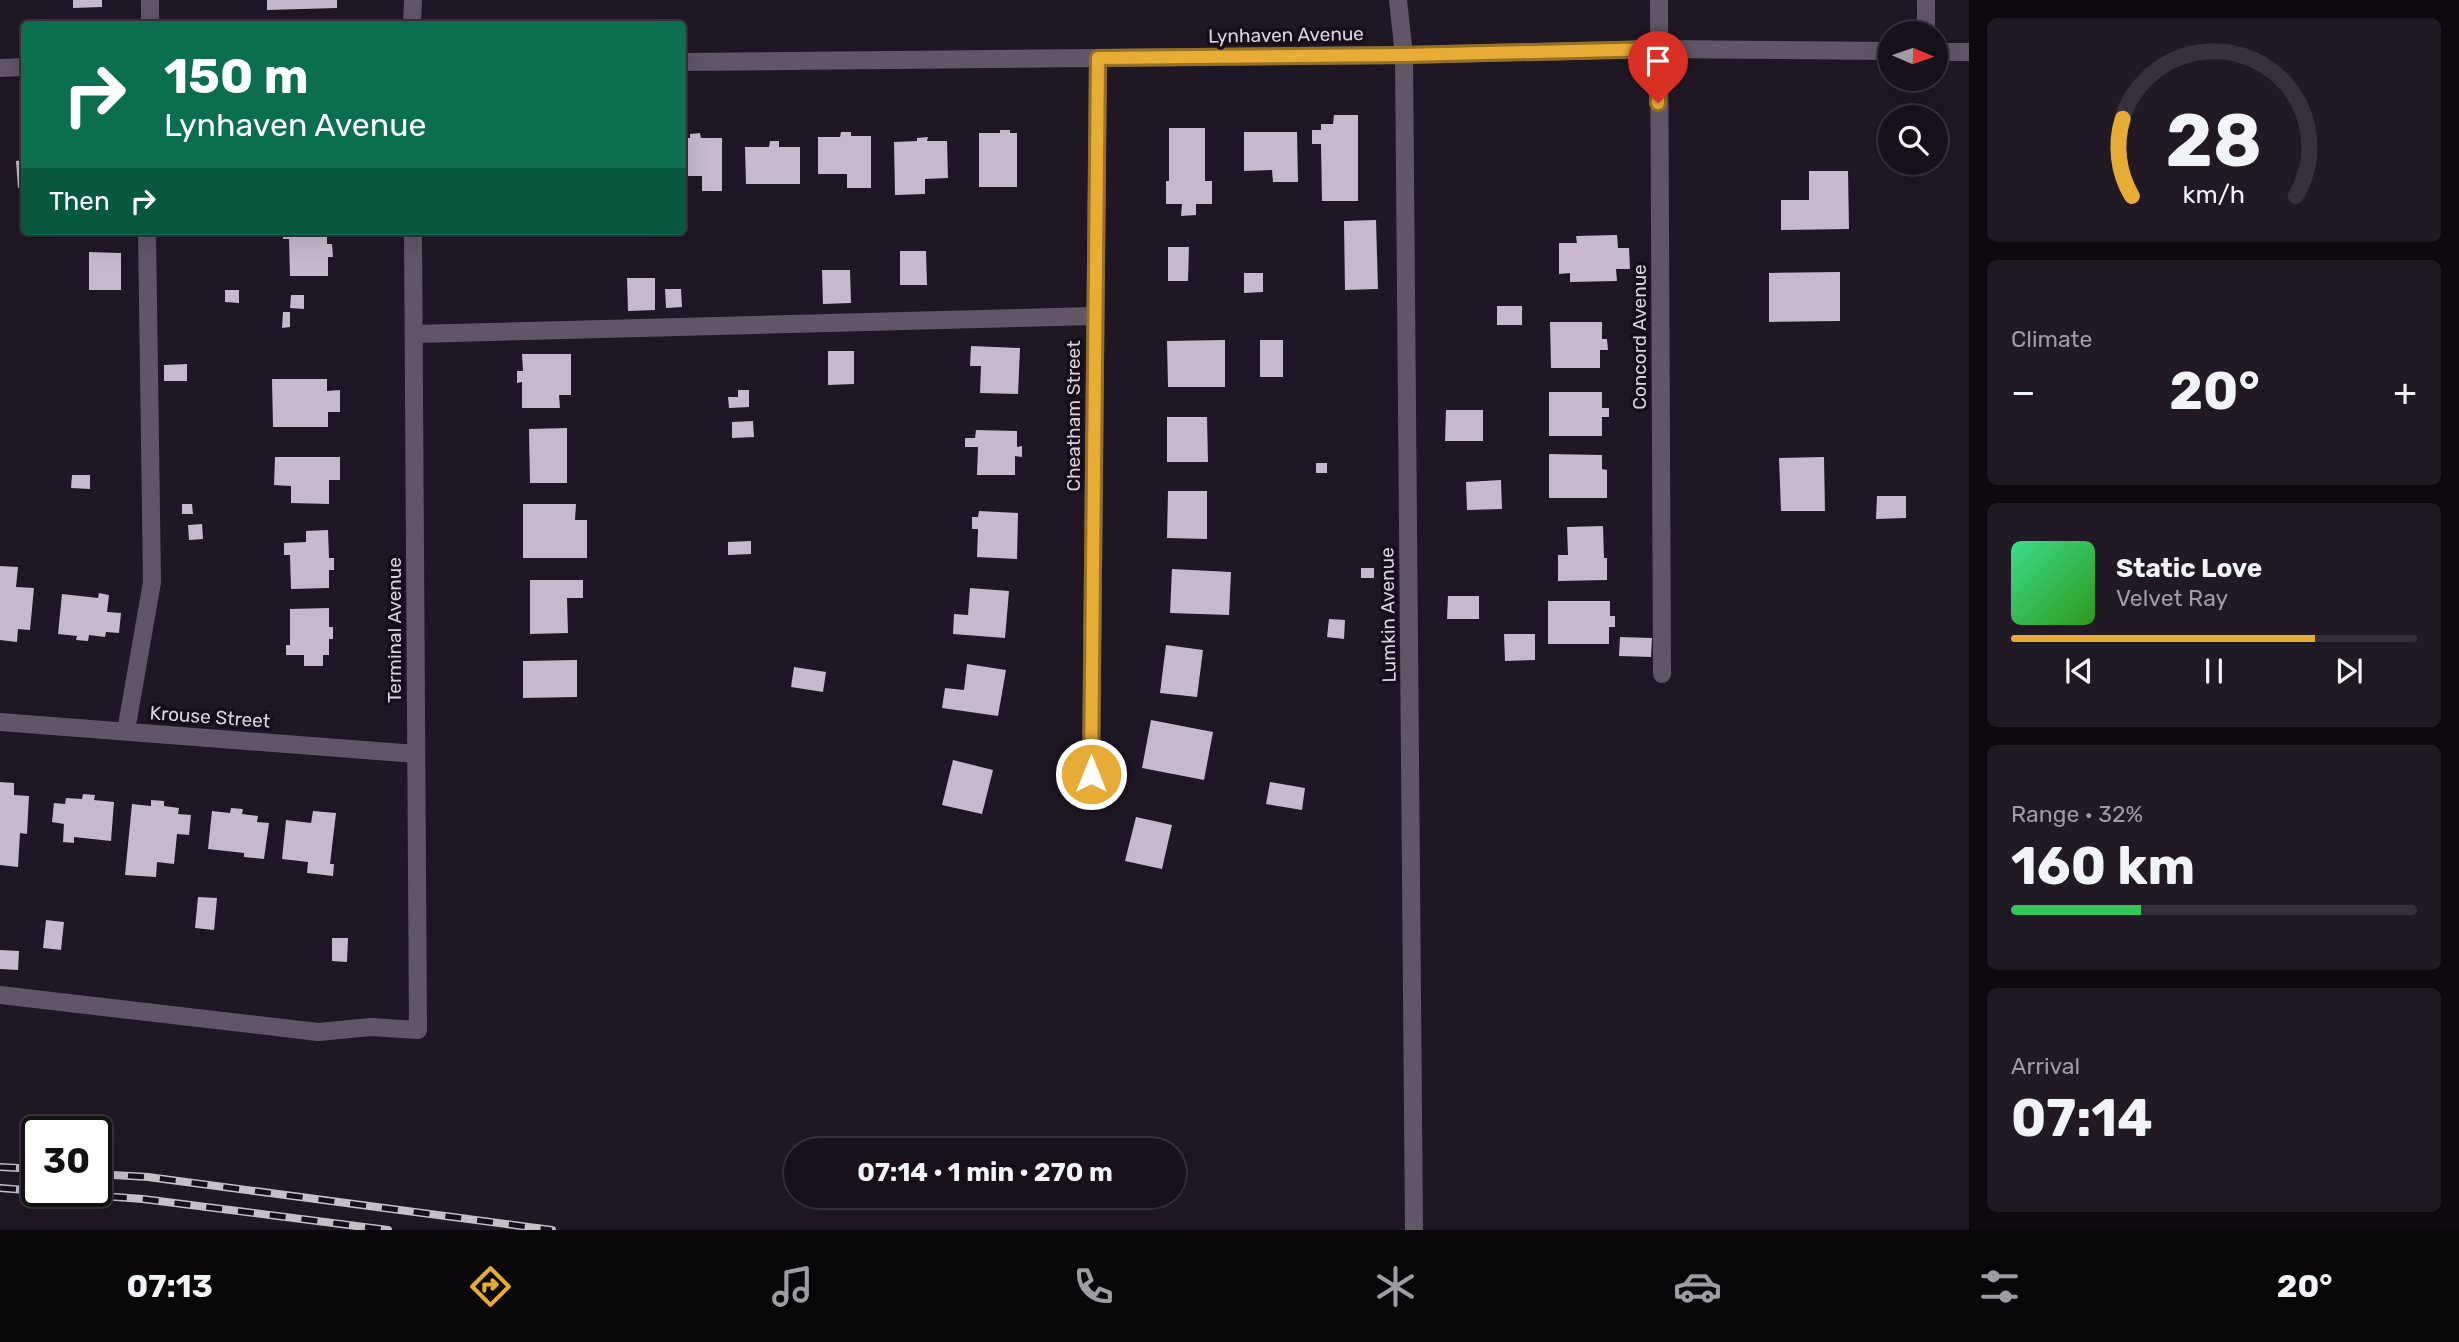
<!DOCTYPE html>
<meta charset="utf-8">
<style>
body{margin:0;font-family:Rubik,sans-serif;background:#211a24;color:#f1f3f6;height:100vh;display:flex;flex-direction:column;font-size:26px;white-space:nowrap}
*{box-sizing:border-box;margin:0}
p{font-size:23px;color:#9f9da3}
.icon{flex:none;width:38px;height:38px;fill:none;stroke:currentColor;stroke-width:2;stroke-linecap:round;stroke-linejoin:round}
.map{position:relative;flex:1;overflow:hidden}
.panel{display:flex;flex-direction:column;gap:18px;padding:18px;background:#0d090f;width:490px}
.panel>*{flex:none}
.top-card{position:absolute;left:21px;top:21px;width:665px;height:214px;border-radius:7px;box-shadow:0 7px 28px #0002,0 0 0 2px #36313a;background:#0b6e4f;color:#fff;overflow:hidden}
.needle{width:46px;rotate:92deg}
.controls{position:absolute;left:1878px;top:21px;display:grid;gap:14px}
.controls a{display:grid;place-items:center;width:70px;height:70px;border-radius:50%;background:#18111b;box-shadow:0 7px 28px #0002,0 0 0 2px #36313a;font-size:35px}
.speed{position:absolute;left:21px;top:1116px;display:flex;gap:14px;font-size:35px;font-weight:700;text-align:center}
.speed>*{display:grid;place-content:center;width:91px;height:91px;border-radius:50%;background:#18111b;box-shadow:0 7px 28px #0002,0 0 0 2px #36313a;line-height:1}
.speed .limit{border:4px solid #111;border-radius:10px;background:#fff;color:#111}
.pin{position:absolute;display:grid;place-items:center;width:60px;height:60px;color:#fff;margin:-72px -30px;border-radius:50% 50% 50% 0;rotate:-45deg;box-shadow:0 0 7px #0007}
.pin .icon{rotate:45deg}
.me{position:absolute;width:77px;margin:-38px;rotate:0deg;stroke-linejoin:round;filter:drop-shadow(0 0 5px #0008)}
.turn{display:flex;align-items:center;gap:24px;height:147px;padding:0 28px;font-size:32px}
.turn .icon{width:91px;height:91px;stroke-width:2.5}
.turn b{display:block;font-size:49px;line-height:60px}
.then{display:flex;align-items:center;height:66px;padding:0 28px;background:#0003;gap:14px;font-size:26px}
.big{font-size:52px;font-weight:700;line-height:1.1}
.panel .widget{flex:1;display:flex;flex-direction:column;justify-content:center;gap:10px;min-width:0;padding:0 24px;border-radius:10px;background:#211a24}
.panel .dial{align-items:center;gap:0}
.dial svg{height:182px;overflow:visible;fill:none;stroke:#36313a;stroke-width:7;stroke-linecap:round;text-anchor:middle}
.dial text{fill:#f1f3f6;stroke:none}
.song{display:flex;align-items:center;gap:21px}
.cover{width:84px;height:84px;border-radius:10px;background:linear-gradient(135deg,hsl(150 70% 55%),hsl(110 70% 35%))}
.played{height:7px;border-radius:4px;background:linear-gradient(90deg,#e7ac36 75%,#36313a 75%)}
.keys{display:flex;justify-content:space-around;direction:ltr}
.heat{display:flex;justify-content:space-between;align-items:center;font-size:38px;direction:ltr}
.charge{height:10px;border-radius:5px;background:linear-gradient(90deg,#34c759 32%,#36313a 0)}
.trip{position:absolute;left:784px;top:1138px;width:402px;height:70px;border-radius:35px;background:#18111b;box-shadow:0 7px 28px #0002,0 0 0 2px #36313a;font-weight:700;line-height:70px;text-align:center}
.dock{display:flex;height:112px;justify-content:space-around;align-items:center;background:#0a070b;color:#9f9da3}
.dock .icon{width:49px;height:49px}
.dock .current{color:#e7ac36}
.dock b{font-size:32px;color:#f1f3f6}
main{display:flex;flex:1;min-height:0}
.map>svg:first-child{display:block}
.building{fill:#c5b9cb}
.lines{fill:none;stroke-linecap:round;stroke-linejoin:round}
.minor{stroke:#605666;stroke-width:18}
.rail-casing{stroke:#c5bfc8;stroke-width:8}
.rail{stroke:#170e1b;stroke-width:5;stroke-dasharray:16;stroke-linecap:butt}
.route-casing{stroke:#967023;stroke-width:18}
.route{stroke:#e7ac36;stroke-width:12}
.labels{text-anchor:middle;dominant-baseline:central;stroke-width:7;stroke-linejoin:round;paint-order:stroke}
.street-label{font-size:19px;fill:#dad4dd;stroke:#170e1b}
</style>
<main>
<div class="map">
<svg width="1969" height="1230" viewBox="0 0 1969 1230">
<rect width="100%" height="100%" fill="#201724"/>
<path class="building" d="M73 0H102V7L73 8Z
M267 0H337V8L267 10Z
M1334 115H1358V201H1322L1321 144H1312V130H1321V124H1333Z
M1169 128H1205V181H1212V204H1196V215L1181 216 1182 204H1166V181H1169Z
M1000 130H1010V133H1017V187H979V133H1000Z
M841 132H851V136H871V188H847V174H818V137H840Z
M1244 132H1297L1298 182H1273L1272 170 1244 171Z
M700 133 701 138H722V191H702V176H682V138H690V134Z
M928 137 927 141H947L948 178 925 179V194L895 195 894 142 917 141V138Z
M770 141H779V147H800V184H746L745 147H769Z
M24 160V187L18 188 16 161Z
M1809 171H1848L1849 229 1781 230V200H1809Z
M1376 220 1378 289 1345 290 1344 221Z
M95 231H108L107 237 95 236Z
M283 231H327V244H332L333 257H328V276H290L289 239H283Z
M1617 235 1618 248H1629L1630 269H1616L1617 281 1570 282V273L1559 274V243H1577L1576 236Z
M1168 247H1189L1188 281H1168Z
M900 251H926L927 285H900Z
M89 252 121 253V290H89Z
M822 270H850L851 303 823 304Z
M1840 272V321L1769 322V273Z
M1244 273H1263V292L1244 293Z
M627 278H655V310L628 311Z
M665 289H681L682 307 666 308Z
M225 290H239V303L225 302Z
M291 295H304V309L290 308Z
M1497 306H1522V325H1497Z
M283 312H290V327L282 328Z
M1550 322H1602V339H1607L1608 350H1600V368H1551Z
M1225 340V387H1168L1167 341Z
M1260 340H1283V377H1260Z
M971 346 1020 348 1018 394 980 393 981 366H970Z
M828 351H854V384L828 385Z
M522 354H571V395H559L560 408H522V382L517 383V371H523Z
M187 364V381H164V365Z
M272 379H327V391L340 390V412H328V427H273Z
M738 390H749V407L729 408 728 397H738Z
M1549 392H1602V408H1609V417H1602V436H1549Z
M1446 410H1483V441H1445Z
M1167 417H1207L1208 462H1167Z
M753 421 754 437 732 438V422Z
M567 428V483H530L529 429Z
M976 430 1017 431V447L1022 446V457L1015 456V475H977L978 447H965V438H975Z
M1549 454 1602 455V469L1607 470V498H1549Z
M275 457H340V480H329V504L291 503V486L274 485Z
M1824 457 1825 511H1781L1779 458Z
M1316 463H1327V473H1316Z
M72 475H90V489L71 488Z
M1501 480 1502 509 1467 510 1466 482Z
M1168 491H1207V539L1167 538Z
M1877 496H1906V518L1876 519Z
M182 504H192L193 514H182Z
M523 504H576L575 520H587V558H523Z
M979 511 1018 513 1017 559 977 557 978 529H972V517H978Z
M202 524 203 539 189 540 188 525Z
M1603 526 1604 558H1607V580L1558 581V555H1568L1567 527Z
M328 530 329 558H334V570H329V588L291 589 290 555H284V543L306 542V531Z
M751 541V554L728 555V542Z
M0 566 18 567 16 587 34 588 30 630 18 629 17 642 0 640Z
M1361 568H1374V578H1361Z
M1172 569 1231 572 1229 615 1170 613Z
M530 580H583V598H567L568 633 530 634Z
M970 588 1009 591 1005 638 953 634 954 614 968 615Z
M99 593 109 595 107 612 121 613 119 633 106 632 105 637 89 635 88 641 76 640 77 636 58 634 62 594 98 598Z
M1448 596H1479V619H1447Z
M1548 601H1610V616H1615V627H1609V644H1548Z
M329 608V627H333V639H329V655H323V666H304V655H286V645H290V609Z
M1329 619 1345 620 1344 639 1327 637Z
M1504 634H1535V660L1505 661Z
M1620 637 1652 638 1651 657 1619 656Z
M1166 645 1203 650 1197 697 1160 693Z
M577 660V697L523 698V661Z
M967 664 1006 670 998 716 942 708 945 688 964 690Z
M794 667 826 672 823 692 791 687Z
M1151 720 1213 732 1204 780 1142 768Z
M953 760 993 770 982 814 942 805Z
M0 782 14 783V795L29 796 27 834 20 833 18 867 0 865Z
M1270 782 1305 788 1302 810 1266 804Z
M83 794 95 795 94 800 114 802 111 841 74 837V843L63 842 64 824 52 822 54 803 65 804 66 798 82 799Z
M151 800 164 801V806L179 808 178 814 191 815 189 835 177 834 174 864 157 862 156 877 125 875 132 804 151 806Z
M231 808 243 809 242 814 258 816 257 822 269 823 264 859 244 857V853L208 849 212 811 230 813Z
M313 811 336 813 330 864H334L333 876 307 873 308 862 282 859 286 820 311 823Z
M1136 817 1172 825 1162 869 1125 861Z
M198 897 217 898 214 930 195 928Z
M46 920 64 922 61 950 43 948Z
M332 938H348L347 962 332 961Z
M0 950 19 951 18 970 0 969Z"/>
<g class="lines">
<path class="minor" d="M150 0V24
M1398 0 1404 55 1414 1230
M1659 0 1662 674
M1926 0V33
M412 24 413 0
M1936 52H1969
M682 62 1404 55 1658 49 1890 51
M0 68 24 67
M414 334 1095 316
M0 722 416 754
M126 731 152 582 147 231
M1091 774 1098 58
M0 995 318 1032 371 1027 418 1030 413 231"/>
<defs>
<path id="rail" d="M0 1167 37 1169
M96 1174 148 1177 552 1230
M0 1188 37 1191
M47 1192 143 1199 388 1230"/>
</defs>
<use href="#rail" class="rail-casing"/>
<use href="#rail" class="rail"/>
</g>
<g class="lines">
<defs>
<path id="route" d="M1091 774 1098 58 1404 55 1658 49V103"/>
</defs>
<use href="#route" class="route-casing"/>
<use href="#route" class="route"/>
</g>
<g class="labels">
<g class="street-label">
<text transform="translate(1286 35) rotate(-1)">Lynhaven Avenue</text>
<text transform="translate(1639 337) rotate(-90)">Concord Avenue</text>
<text transform="translate(1073 416) rotate(-90)">Cheatham Street</text>
<text transform="translate(1388 615) rotate(-91)">Lumkin Avenue</text>
<text transform="translate(394 630) rotate(-90)">Terminal Avenue</text>
<text transform="translate(210 717) rotate(4)">Krouse Street</text>
</g>
</g>
</svg>
<div class="controls">
<a><svg class="needle" viewBox="-14 -14 28 28"><path d="M0-13l5 13h-10z" fill="#e53935"/><path d="M0 13l5-13h-10z" fill="#9f9da3"/></svg></a>
<a><svg class="icon" aria-label="search" viewBox="0 0 24 24"><circle cx="10" cy="10" r="6"/><path d="M15 15l6 6"/></svg></a>
</div>
<div class="speed"><div class="limit">30</div></div>
<div class="pin" style="left:1658px;top:103px;background:#d93025"><svg class="icon" aria-label="arrive" viewBox="0 0 24 24"><path d="M6 21V4h12l-3 4 3 4H6"/></svg></div>
<svg class="me" style="left:1091px;top:774px" viewBox="-20 -20 40 40"><circle r="17" fill="#e7ac36" stroke="#fff" stroke-width="3"/><path d="M0-11L8 9 0 5-8 9z" fill="#fff"/></svg>
<div class="trip">07:14 · 1 min · 270 m</div>
<div class="top-card">
<div class="turn"><svg class="icon" aria-label="right" viewBox="0 0 24 24"><path d="M7 20v-9h11M14 6l5 5-5 5"/></svg><div><b>150 m</b>Lynhaven Avenue</div></div>
<div class="then">Then<svg class="icon" aria-label="right" viewBox="0 0 24 24"><path d="M7 20v-9h11M14 6l5 5-5 5"/></svg></div>
</div>
</div>
<section class="panel">
<div class="widget dial"><svg viewBox="0 0 100 80">
<path d="M14 69A42 42 0 1 1 86 69"/>
<path d="M14 69A42 42 0 0 1 10 35" stroke="#e7ac36"/>
<text x="50" y="56" font-size="32" font-weight="700">28</text>
<text x="50" y="72" font-size="11">km/h</text>
</svg></div>
<div class="widget"><p>Climate</p>
<div class="heat"><a>−</a><b class="big">20°</b><a>+</a></div>
</div>
<div class="widget">
<div class="song"><i class="cover"></i><div><b>Static Love</b><p>Velvet Ray</p></div></div>
<div class="played"></div>
<div class="keys"><svg class="icon" aria-label="previous" viewBox="0 0 24 24"><path d="M18 5L8 12l10 7zM5 5v14"/></svg><svg class="icon" aria-label="pause" viewBox="0 0 24 24"><path d="M8 5v14M16 5v14"/></svg><svg class="icon" aria-label="next" viewBox="0 0 24 24"><path d="M6 5l10 7-10 7zM19 5v14"/></svg></div>
</div>
<div class="widget"><p>Range · 32%</p><b class="big">160 km</b><div class="charge"></div></div>
<div class="widget"><p>Arrival</p><b class="big">07:14</b></div>
</section>
</main>
<nav class="dock">
<b>07:13</b>
<svg class="icon current" aria-label="directions" viewBox="0 0 24 24"><path d="M12 3l9 9-9 9-9-9zM9 14v-3h6M13 9l2 2-2 2"/></svg>
<svg class="icon" aria-label="music" viewBox="0 0 24 24"><path d="M9 18V5l10-2v13"/><circle cx="6" cy="18" r="3"/><circle cx="16" cy="16" r="3"/></svg>
<svg class="icon" aria-label="phone" viewBox="0 0 24 24"><path d="M5 4h4l2 5-3 2q2 4 5 5l2-3 5 2v4C11 20 4 13 5 4z"/></svg>
<svg class="icon" aria-label="climate" viewBox="0 0 24 24"><path d="M12 3v18M4 7l16 10M4 17L20 7"/></svg>
<svg class="icon" aria-label="car" viewBox="0 0 24 24"><path d="M5 17H2v-5l4-1 3-4h7l3 4 3 1v5h-3M9 17h6M6 11h13"/><circle cx="7" cy="17" r="2"/><circle cx="17" cy="17" r="2"/></svg>
<svg class="icon" aria-label="filters" viewBox="0 0 24 24"><path d="M4 7h16M4 17h16"/><circle cx="9" cy="7" r="2"/><circle cx="15" cy="17" r="2"/></svg>
<b>20°</b>
</nav>
